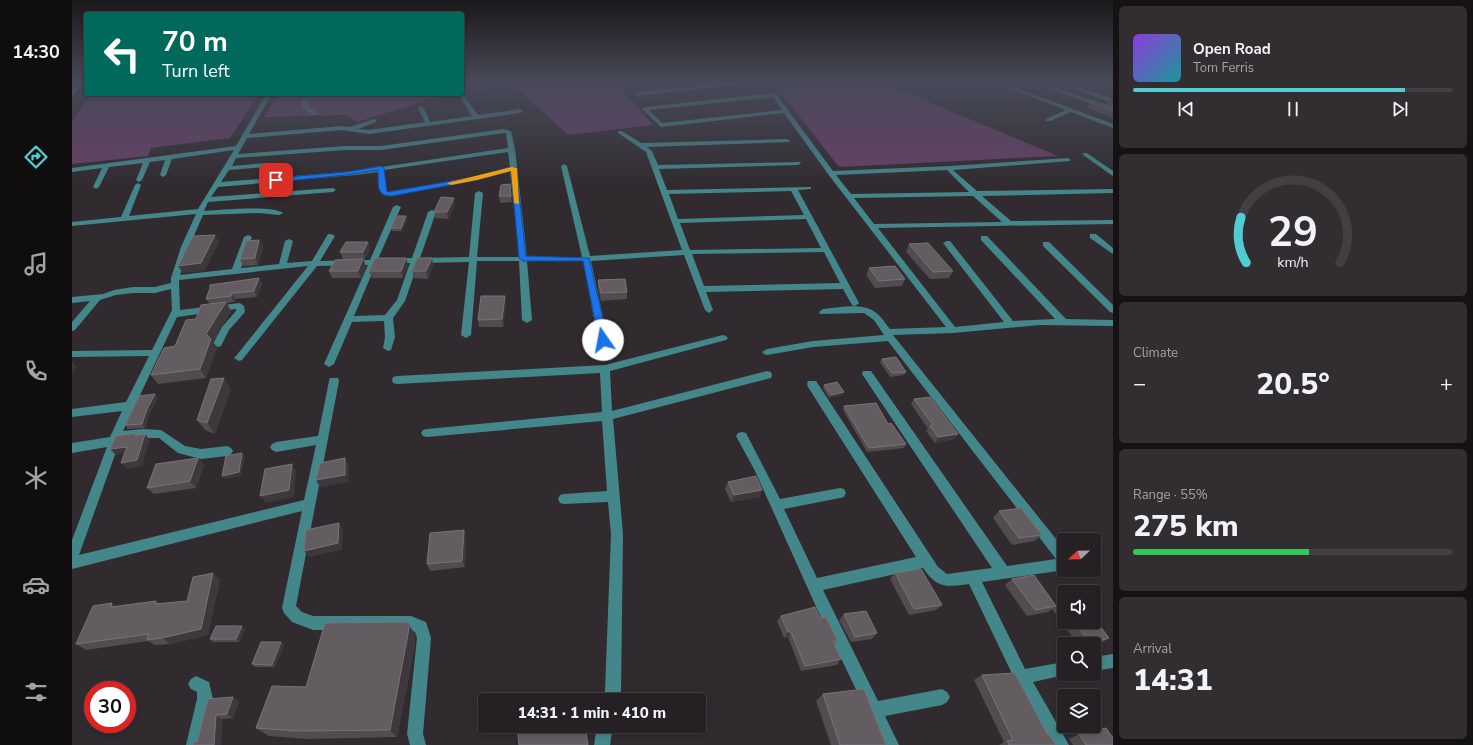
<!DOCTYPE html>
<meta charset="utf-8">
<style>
body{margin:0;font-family:"Nunito Sans",sans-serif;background:#312d31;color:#f1f3f6;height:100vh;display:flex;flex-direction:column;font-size:15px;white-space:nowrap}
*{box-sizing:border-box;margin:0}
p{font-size:13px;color:#a3a3a6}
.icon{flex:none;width:22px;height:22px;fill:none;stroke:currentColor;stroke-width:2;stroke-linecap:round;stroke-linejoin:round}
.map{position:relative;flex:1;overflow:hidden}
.side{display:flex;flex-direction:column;gap:6px;padding:6px;background:#141214;width:360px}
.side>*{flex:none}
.hud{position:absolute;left:12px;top:12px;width:380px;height:84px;border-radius:4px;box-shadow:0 2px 6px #0003,0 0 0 1px #423e41;background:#00695c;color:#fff;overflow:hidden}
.needle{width:26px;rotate:248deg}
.tools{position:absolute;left:985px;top:533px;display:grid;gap:8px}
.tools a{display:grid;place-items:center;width:44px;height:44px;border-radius:4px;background:#252024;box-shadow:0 2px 6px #0003,0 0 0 1px #423e41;font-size:20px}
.speed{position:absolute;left:12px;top:681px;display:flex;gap:8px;font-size:20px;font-weight:700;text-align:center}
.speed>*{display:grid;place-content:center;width:52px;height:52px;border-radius:50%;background:#252024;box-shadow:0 2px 6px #0003,0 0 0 1px #423e41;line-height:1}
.speed .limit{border:6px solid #d22;background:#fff;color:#111}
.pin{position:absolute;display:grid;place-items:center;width:34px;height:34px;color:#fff;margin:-17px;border-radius:8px;box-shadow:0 2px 6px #0006}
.me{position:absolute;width:44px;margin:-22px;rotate:348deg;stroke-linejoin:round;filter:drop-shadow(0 0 3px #0008)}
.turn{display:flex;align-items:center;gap:14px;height:84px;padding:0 12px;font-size:18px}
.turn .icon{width:52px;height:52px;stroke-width:2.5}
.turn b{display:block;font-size:28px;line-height:34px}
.big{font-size:30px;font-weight:800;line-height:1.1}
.side .widget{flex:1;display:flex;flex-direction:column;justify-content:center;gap:6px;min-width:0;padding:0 14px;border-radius:6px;background:#312d31}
.side .dial{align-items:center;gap:0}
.dial svg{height:104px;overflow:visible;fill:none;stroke:#423e41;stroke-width:7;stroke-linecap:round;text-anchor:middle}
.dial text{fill:#f1f3f6;stroke:none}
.song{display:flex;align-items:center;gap:12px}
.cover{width:48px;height:48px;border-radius:6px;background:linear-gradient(135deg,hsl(270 70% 55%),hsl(180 70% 35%))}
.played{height:4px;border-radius:2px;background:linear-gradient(90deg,#51ccd2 85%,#423e41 85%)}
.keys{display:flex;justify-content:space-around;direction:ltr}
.heat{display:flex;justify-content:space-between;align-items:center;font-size:22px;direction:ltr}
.charge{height:6px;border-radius:3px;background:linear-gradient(90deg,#34c759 55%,#423e41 0)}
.trip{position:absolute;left:406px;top:693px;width:228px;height:40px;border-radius:4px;background:#252024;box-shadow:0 2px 6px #0003,0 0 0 1px #423e41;font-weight:800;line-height:40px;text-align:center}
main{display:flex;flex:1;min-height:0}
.menu{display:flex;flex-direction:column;width:72px;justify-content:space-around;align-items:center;background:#0f0d0e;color:#a3a3a6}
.menu .icon{width:28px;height:28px}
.menu .selected{color:#51ccd2}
.menu b{font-size:18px;color:#f1f3f6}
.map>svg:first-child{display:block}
.green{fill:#673f66}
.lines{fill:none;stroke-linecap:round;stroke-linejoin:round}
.minor{fill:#44878a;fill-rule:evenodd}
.wall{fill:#524c51}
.shaded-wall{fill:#3e383d}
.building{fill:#635d62;stroke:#797378}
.route{fill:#1a73e8;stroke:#114b97}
.slow{fill:#f59e0b}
</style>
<main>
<nav class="menu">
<b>14:30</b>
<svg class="icon selected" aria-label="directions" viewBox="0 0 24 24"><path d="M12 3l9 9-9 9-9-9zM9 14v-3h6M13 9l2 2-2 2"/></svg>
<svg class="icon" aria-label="music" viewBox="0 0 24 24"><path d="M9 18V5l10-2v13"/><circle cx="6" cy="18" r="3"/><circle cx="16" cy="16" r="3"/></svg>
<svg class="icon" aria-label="phone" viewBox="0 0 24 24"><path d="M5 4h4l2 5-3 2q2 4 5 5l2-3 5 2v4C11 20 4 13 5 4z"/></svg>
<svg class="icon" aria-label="climate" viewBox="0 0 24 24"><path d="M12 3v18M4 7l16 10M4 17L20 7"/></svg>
<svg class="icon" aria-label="car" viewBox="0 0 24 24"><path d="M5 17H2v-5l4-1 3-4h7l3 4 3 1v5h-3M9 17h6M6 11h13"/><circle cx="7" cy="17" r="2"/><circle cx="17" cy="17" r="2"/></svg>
<svg class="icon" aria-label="filters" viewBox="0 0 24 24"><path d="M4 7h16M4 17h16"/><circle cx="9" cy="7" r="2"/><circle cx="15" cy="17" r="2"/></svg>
</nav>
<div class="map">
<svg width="1041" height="745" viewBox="0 0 1041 745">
<rect width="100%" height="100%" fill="#312b30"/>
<path class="green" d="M390 82H544L581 125 496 135 443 86 390 90Z
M809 82 986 156 767 167 707 90Z
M19 94H187L158 138 79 148 76 156 0 164V121Z
M206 94H376L285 122 275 115 192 117Z"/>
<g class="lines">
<path class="minor" d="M6 82H12L0 96V90Z
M658 82H674L671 84 565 96 562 94 565 92Z
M920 82H928L1041 124V128L999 112 978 121H974V119L994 110Z
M960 82H968L1041 108V112Z
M983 82H991L1041 99V103Z
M1027 82H1035L1041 84V88Z
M390 93 406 115 448 109 451 111 448 113 297 134 270 130 175 138 166 154 273 146H309L432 129 439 131 443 149 455 257H510L489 166 492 164 495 166 518 256 610 250 574 152 546 133V131H550L569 143 715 139 718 141 717 142 575 147 580 151 586 165 728 162 729 163 726 165 587 169 595 190 739 187V189L726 190 787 303 783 306 780 305 771 289 634 292 641 310 637 313 633 310 612 255 519 261 536 340 531 343 526 340 511 261H455L460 320 455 323 450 320 447 261H405L399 335 394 338 389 335 397 262 346 263 333 301 321 318 323 337 319 350 316 351 311 348 313 337 312 321 280 322 262 364 257 367 252 364 296 265 245 266 170 360 167 361 162 358 164 356 236 266 107 280 108 310 168 303 172 306 173 312 157 330 149 346 146 347 141 344 150 327 164 311V309L105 317 51 431 71 429 89 430 113 446 129 449 155 446 159 448 161 451 159 454 155 456 129 459 106 453 87 438H49L7 555 232 500 244 445 204 452 200 450 198 447 200 444 204 442 246 436 257 381 258 378H266L267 381 224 606 230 612 241 616H339L354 622 359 638 351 734 354 745H338L335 734 345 638 343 632 339 630H241L220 622 212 613 210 608 230 511 0 569V540L35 447 0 453V443L38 437 50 411 0 417V409L54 402 77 356 0 357V351L80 350 100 310 99 289 83 293H61L44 295 28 300 3 330 0 331V322L18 301 0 303V297L31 294 42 290 61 287H83L99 283V278L109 247 124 214 0 226V222L49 217 63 185 66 183 69 185 57 216 126 209 162 150 100 159 94 175 91 177 88 175 93 160 78 162 70 180 67 182 64 180 71 163 37 167 27 187 24 189 21 187 30 168 0 172V168L164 146 194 94H200L177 134 270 126 278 127 302 119 304 120V122L286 129 297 130 353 122 346 108 349 106 352 108 358 122 400 116 386 94H390ZM432 133H434L436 148 283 171 149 182 157 170 194 167 197 165 194 163 160 166 164 158 273 150H309ZM436 152 438 167 404 176 320 192H315L313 189 312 170ZM438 171 447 257H405L411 193 407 191 403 193 397 257 348 258 364 212 360 210 356 212 340 258 306 259 329 207 325 205 321 207 298 260 248 261 263 236 259 234H256L240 261 215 263 221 241 217 239 213 241 207 264 169 268 180 237 176 235 172 237 160 269 108 275 117 247 131 215 187 213 207 215 211 213C201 205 147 210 132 211L136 202 261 192 264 190 261 188 139 197 146 187 283 175 306 172 307 189 311 195 320 196 405 180ZM719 191 732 215 606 219 597 194ZM734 219 749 248 618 250 608 223ZM752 252 768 283 632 286 620 254ZM338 263 325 300 313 315 282 316 304 264Z
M702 93 704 94 761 171 878 166 996 158 998 159V161L881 170 905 191 1041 189V193L910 196 939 221 1041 220V224L806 228 883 327 932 322 871 243 875 241H878L941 321 983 319 909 240V236H915L994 319 1041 320V326L968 325 881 333 821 335 992 549 993 570 910 582 953 669 992 662V674H997L961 682 997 745H980L944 682 897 584C875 587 865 589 851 568L751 590 806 701 870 689 875 692 878 697 875 702 870 705 813 716 827 745H811L746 611 683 471 664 436 666 433 670 432 674 433 708 499 768 488 772 489 774 493 772 497 768 498 712 509 745 578 844 557 736 387 735 384 736 381H744L866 567 875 574 920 568 790 374 791 371H799L935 566 984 559 816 341 741 347 695 355 692 354 690 352 695 349 741 341 812 335 802 320 792 313 748 314 747 312 751 309C766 308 790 302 803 312 809 316 813 323 818 329L874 327 756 174 712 113 589 127 570 109 573 107ZM701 97 710 110 590 123 577 110ZM875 170 897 192 779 194 764 175ZM901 196 930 222 802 224 782 198Z
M234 94H240L236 102 237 107 245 113V115H241L231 108 230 102Z
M1011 153H1015L1041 171V176L1011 155Z
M1018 234H1024L1041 248V254L1018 238Z
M971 242H977L1041 305V313L1038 312 971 246Z
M651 335 654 336 656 338 654 340 538 371 540 411 695 371 699 372 700 375 699 378 695 379 541 419 551 534 549 691 547 700H531L533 691 539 534 536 502 492 504 488 503 486 499 488 495 492 494 535 491 530 421 355 437 351 436 349 433 351 430 355 429 530 412 528 373 325 384 321 383 320 380 321 377 325 376 533 365Z
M1041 654V668L1022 671V657Z
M124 676 137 682 141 699 130 745H114L125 699V692L119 689 116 684 119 679Z
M525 726H541L538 745H522Z"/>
</g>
<path class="wall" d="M1037 99H1041V107L1034 104Z
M1018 103 1041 107V118L1015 108Z
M438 184 440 202 428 203 427 196Z
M383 204 376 219 363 218 362 212Z
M335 220 330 231H320L319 228Z
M187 240 191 247 186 265 171 266 168 259Z
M296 242 298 249 293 259H271L268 252Z
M837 244 881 271 877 278 858 279 834 252Z
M360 258 361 265 356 279 342 278 340 271Z
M291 259 294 267 289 278H260L257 271Z
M336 265 331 278H300L297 271Z
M797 268 833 279 830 286 803 288 794 275Z
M187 278 190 284 185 297 163 299 162 302 155 303 159 311 141 342 145 348 134 378 86 384 79 375 103 346 124 319 138 304 134 299Z
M526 280 555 292V299L529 301 526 288Z
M434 303 431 327H407L406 320Z
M810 359 834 372 832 375 818 377 808 362Z
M752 385 771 395 757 398 751 388Z
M159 388 143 434 133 430 125 420Z
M86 398 78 412 73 428 56 429 53 425Z
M842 399 886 434 882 439 863 443 854 431 856 429 839 404Z
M772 406 816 424 834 444 832 448 795 452 771 410Z
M126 458 132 465 124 488 82 494 75 488Z
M656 482 688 497 659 502 653 489Z
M927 511 970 535 962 541 940 545 921 518Z
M392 530 394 536 393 567 358 571 355 564Z
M823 573 870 605 864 610 837 615 818 579Z
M148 579 136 635 98 644 83 645 76 641 14 650 4 644 45 607 84 601 87 604 115 601Z
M940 579 984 606 976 612 955 616 933 585Z
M988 603H992V622H1022L1037 638 1028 644 1022 645V644H1006L980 609Z
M772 614 805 633 800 639 779 642 767 620Z
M709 616 748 618 765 640 762 644 769 659 765 665 729 671 716 637 712 638 705 621Z
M335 622 342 633 343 638V645L325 737 235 739 197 736 184 728 234 687Z
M173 629 167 642H141L138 639Z
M209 642 212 645 203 667H183L180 664Z
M910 675 975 734 984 745H927L932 742 902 680Z
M751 694 814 745H759L744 701Z
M136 699 167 701 161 718 150 719 149 745H121L125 742Z
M1007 734 1041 745H1001L997 739Z"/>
<path class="shaded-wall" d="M382 198 383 204 376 219 375 212Z
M334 216 335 220 330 231 329 228Z
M143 235 147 242 133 271 111 273 106 266Z
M187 240 191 247 186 265 183 258Z
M296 242 298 249 293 259 291 252Z
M334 258 336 265 331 278 329 271Z
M360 258 361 265 356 279 354 271Z
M291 259 294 267 289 278 286 271Z
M187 278 190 284 185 297 182 291Z
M160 293 163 299 162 302 159 296Z
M433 296 434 303 431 327 430 319Z
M154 302 159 311 141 342 145 348 134 378 128 369 134 334Z
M0 361 5 367 0 373Z
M152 378 159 388 143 434 135 423Z
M772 392 771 395 757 398 759 395Z
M83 394 86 398 78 412 73 428 70 424 75 409Z
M73 434 78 440 70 466 55 469 49 463Z
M886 434 882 439 863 443 866 437Z
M55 447 60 452 44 455 38 449Z
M170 453 173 456 169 476 153 479 150 476Z
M126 458 132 465 124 488 118 481Z
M273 458 277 465 276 482 248 487 244 480Z
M220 464 224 471 222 497 194 503 188 496Z
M690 490 688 497 659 502 662 495Z
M267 523 271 530 270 550 237 557 232 551Z
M392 530 394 536 393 567 390 561Z
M141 573 148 579 136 635 98 644 90 638Z
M40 603 49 609 39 607Z
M335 622 342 633 343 638V645L325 737 318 730Z
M170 626 173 629 167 642 164 639Z
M716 632H719L716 637 712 638Z
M209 642 212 645 203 667 200 665Z
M161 697 167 701 161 718 155 714Z
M144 715 150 719 149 745H142Z"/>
<path class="building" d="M1025 102 1041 107V112L1018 103Z
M438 184 439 196H427L429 185Z
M369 197 382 198 375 212H362Z
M324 216H334L329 228H319Z
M143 235 129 263 106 266 121 236Z
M187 240 183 258 168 259 174 241Z
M274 242H296L291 252H268Z
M856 243 881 271 861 272 837 244Z
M303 258H334L329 271H297Z
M345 258H360L354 271H340Z
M291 259 286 271H257L263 260Z
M823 266 833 279 807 281 797 268Z
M187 278 182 291 160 293 159 296 134 299 138 288V285Z
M553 279 555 292 529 293 526 280Z
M409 296H433L430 319 406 320Z
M154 302 134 334 139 339 128 369 79 375 92 348 103 346 114 320 124 319 129 305Z
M824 357 834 372 820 373 810 359Z
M152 378 135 423 125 420 139 379Z
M765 382 772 392 759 395 752 385Z
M83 394 75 409 70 424 53 425 67 396Z
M858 397 886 434 866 437 858 426 861 425 842 399Z
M804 403 816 424 819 423 834 444 797 448 772 406Z
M64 433 63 436 73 434 65 460 49 463 55 447 38 449 44 436Z
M170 453 167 472 150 476 154 456Z
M126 458 118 481 75 488 84 464Z
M273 458V475L244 480 248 463Z
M220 464 217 490 188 496 193 469Z
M684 476 690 490 662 495 656 482Z
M949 508 970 535 947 538 927 511Z
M267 523 266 543 232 551 234 530Z
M392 530 390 561 355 564 358 533Z
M849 569 870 605 842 609 823 573Z
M141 573 129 629 90 638 75 640 77 634 4 644 21 606 40 603 39 607 84 601 83 604 115 601 121 577Z
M962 575 984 606 963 610 940 579Z
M988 603H992V609Z
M743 607 748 618 754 617 765 640 761 641 769 659 733 666 719 632H716L709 616Z
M794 611 805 633 783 637 772 614Z
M1022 618 1037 638 1018 643 1002 622H1022Z
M335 622 337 628 336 634 318 730 224 731 184 728 200 686 234 687 253 623Z
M144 626H170L164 639H138Z
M189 642H209L200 665 180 664Z
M943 673 975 734H977L984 745H936H938L935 741 941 740 910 675Z
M792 689 814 745H768L751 694Z
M509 696 510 700H482Z
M161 697 155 714 144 715 142 745H121V743L125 742 136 699Z
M445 726H513L516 745H447Z
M1034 728 1041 738V745H1014L1007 734Z"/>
<linearGradient id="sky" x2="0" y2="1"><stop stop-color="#1b181a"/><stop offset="0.44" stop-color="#484a59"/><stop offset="1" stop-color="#484a59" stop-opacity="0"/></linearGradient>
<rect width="1041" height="186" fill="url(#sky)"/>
<path class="route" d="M309 166 312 168 315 192 404 177 444 167 454 256 517 258 536 340 534 342H528L527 340 511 261H451L447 258 439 171 405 180 320 196C303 196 307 184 306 170L274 175 204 182 201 180 204 178 274 172Z"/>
<path class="slow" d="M440 167 445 168 447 204 442 203 439 171 405 180 379 185 375 183Z"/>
</svg>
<div class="tools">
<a><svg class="needle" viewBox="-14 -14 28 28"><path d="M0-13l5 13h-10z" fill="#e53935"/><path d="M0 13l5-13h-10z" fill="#a3a3a6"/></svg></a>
<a><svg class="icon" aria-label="sound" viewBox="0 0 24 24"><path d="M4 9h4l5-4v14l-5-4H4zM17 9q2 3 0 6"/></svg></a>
<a><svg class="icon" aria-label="search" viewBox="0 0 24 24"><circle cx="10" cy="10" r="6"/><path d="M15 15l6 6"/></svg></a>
<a><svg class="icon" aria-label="layers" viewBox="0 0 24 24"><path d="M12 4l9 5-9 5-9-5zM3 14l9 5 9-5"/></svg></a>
</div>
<div class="speed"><div class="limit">30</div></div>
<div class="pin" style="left:204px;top:180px;background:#d93025"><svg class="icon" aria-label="arrive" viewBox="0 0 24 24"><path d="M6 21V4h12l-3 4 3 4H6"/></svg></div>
<svg class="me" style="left:531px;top:340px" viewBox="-20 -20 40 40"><circle r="19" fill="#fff"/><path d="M0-13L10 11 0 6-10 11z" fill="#1a73e8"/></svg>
<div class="trip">14:31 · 1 min · 410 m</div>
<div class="hud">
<div class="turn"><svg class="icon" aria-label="left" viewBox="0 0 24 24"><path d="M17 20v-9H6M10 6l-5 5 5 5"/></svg><div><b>70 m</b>Turn left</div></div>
</div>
</div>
<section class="side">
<div class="widget">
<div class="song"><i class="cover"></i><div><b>Open Road</b><p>Tom Ferris</p></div></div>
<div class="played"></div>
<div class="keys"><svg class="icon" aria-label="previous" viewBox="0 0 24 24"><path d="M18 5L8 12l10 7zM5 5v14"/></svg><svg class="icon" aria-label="pause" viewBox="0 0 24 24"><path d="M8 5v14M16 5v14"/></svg><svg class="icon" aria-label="next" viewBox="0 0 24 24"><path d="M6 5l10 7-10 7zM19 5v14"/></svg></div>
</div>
<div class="widget dial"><svg viewBox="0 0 100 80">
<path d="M14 69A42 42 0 1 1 86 69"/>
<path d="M14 69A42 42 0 0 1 10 34" stroke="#51ccd2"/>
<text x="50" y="56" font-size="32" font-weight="700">29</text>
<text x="50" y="72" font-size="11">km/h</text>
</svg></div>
<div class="widget"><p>Climate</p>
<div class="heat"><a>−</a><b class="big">20.5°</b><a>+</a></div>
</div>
<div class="widget"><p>Range · 55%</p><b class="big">275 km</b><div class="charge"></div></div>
<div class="widget"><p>Arrival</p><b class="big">14:31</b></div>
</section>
</main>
